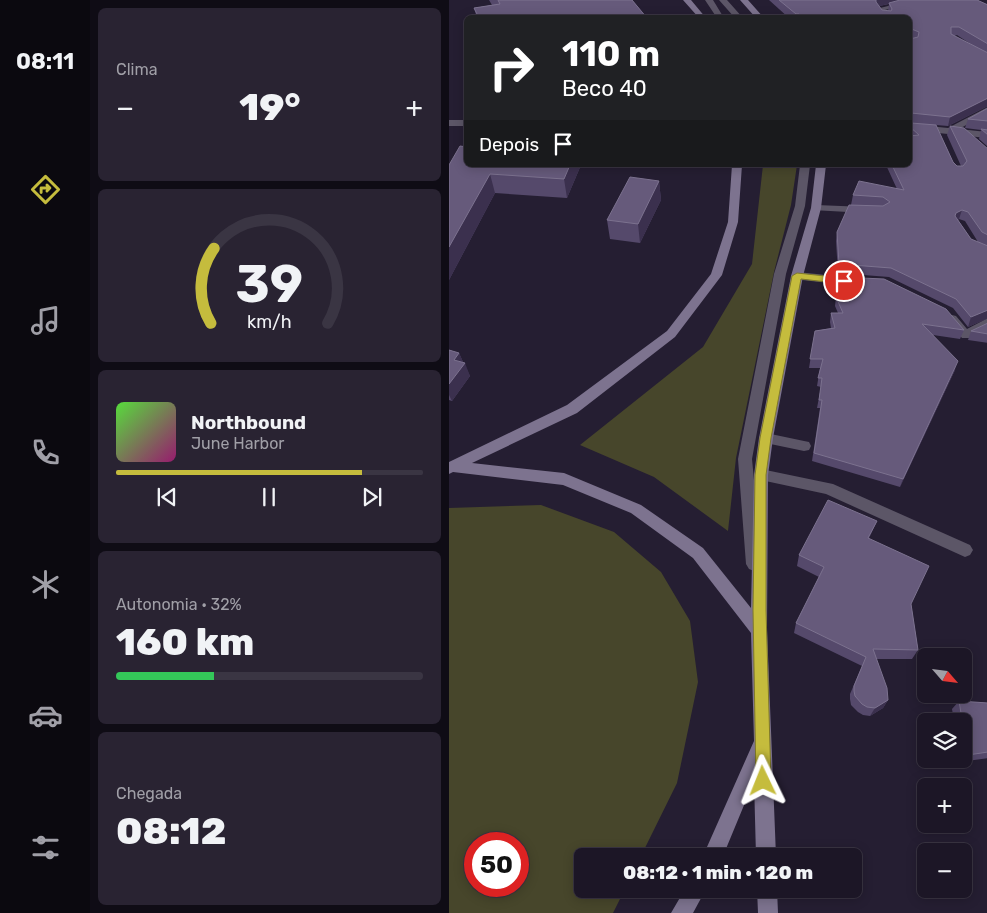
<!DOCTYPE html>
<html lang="pt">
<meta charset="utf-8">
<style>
body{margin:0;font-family:Rubik,sans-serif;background:#292332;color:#f1f3f6;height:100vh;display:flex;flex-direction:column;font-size:19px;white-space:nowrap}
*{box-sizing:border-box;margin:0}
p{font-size:16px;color:#a09fa7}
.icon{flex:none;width:28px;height:28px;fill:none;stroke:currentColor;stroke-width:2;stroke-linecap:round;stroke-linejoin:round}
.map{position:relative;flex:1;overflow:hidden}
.sheet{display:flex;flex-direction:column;gap:8px;padding:8px;background:#0f0c15;width:359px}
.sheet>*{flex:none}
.banner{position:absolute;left:15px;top:15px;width:448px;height:152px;border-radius:8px;box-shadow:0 2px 12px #0003,0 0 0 1px #3a3543;background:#202124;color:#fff;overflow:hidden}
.needle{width:32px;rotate:118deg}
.buttons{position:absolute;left:468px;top:648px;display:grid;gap:10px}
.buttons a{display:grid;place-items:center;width:55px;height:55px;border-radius:8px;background:#1c1626;box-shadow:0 2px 12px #0003,0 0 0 1px #3a3543;font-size:25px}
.speed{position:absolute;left:15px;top:832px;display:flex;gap:10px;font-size:25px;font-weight:700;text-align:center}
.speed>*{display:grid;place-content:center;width:65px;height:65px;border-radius:50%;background:#1c1626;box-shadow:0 2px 12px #0003,0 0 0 1px #3a3543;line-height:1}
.speed .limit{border:8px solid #d22;background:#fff;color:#111}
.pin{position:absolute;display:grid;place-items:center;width:42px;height:42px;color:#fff;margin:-21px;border:2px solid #fff;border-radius:50%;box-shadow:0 1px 5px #0007}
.me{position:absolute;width:55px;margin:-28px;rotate:358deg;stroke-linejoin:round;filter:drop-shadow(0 0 4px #0008)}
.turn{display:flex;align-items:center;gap:18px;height:105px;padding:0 15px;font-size:22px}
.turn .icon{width:65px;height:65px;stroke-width:2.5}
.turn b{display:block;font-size:35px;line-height:42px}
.then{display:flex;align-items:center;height:48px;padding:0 15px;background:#0003;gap:10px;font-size:19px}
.big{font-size:38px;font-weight:800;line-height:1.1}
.sheet .card{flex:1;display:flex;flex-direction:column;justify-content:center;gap:8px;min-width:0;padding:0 18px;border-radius:8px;background:#292332}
.sheet .dial{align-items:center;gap:0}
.dial svg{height:130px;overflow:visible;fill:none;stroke:#3a3543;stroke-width:7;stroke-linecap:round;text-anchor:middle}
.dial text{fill:#f1f3f6;stroke:none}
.song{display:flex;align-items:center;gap:15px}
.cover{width:60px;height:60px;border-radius:8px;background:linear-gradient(135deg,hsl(110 70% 55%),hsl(320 70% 35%))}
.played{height:5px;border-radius:2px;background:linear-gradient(90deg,#c5bc3d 80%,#3a3543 80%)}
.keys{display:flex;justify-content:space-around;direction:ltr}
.heat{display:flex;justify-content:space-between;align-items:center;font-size:28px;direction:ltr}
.charge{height:8px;border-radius:4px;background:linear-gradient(90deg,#34c759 32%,#3a3543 0)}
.trip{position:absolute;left:125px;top:848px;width:288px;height:50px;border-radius:8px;background:#1c1626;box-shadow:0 2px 12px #0003,0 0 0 1px #3a3543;font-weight:800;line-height:50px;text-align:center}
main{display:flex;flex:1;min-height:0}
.menu{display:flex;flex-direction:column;width:90px;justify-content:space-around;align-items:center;background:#0b090f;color:#a09fa7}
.menu .icon{width:35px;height:35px}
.menu .selected{color:#c5bc3d}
.menu b{font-size:22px;color:#f1f3f6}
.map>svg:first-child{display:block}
.green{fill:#47462b;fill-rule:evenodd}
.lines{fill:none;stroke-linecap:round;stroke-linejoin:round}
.service{fill:#5c5667;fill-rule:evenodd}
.minor{fill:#5c5667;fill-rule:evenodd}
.secondary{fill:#7d738f;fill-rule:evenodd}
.wall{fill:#55496b;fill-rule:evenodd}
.shaded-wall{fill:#3b304e}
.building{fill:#665a7b;stroke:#7c728f;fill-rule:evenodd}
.route{fill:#c5bc3d;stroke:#807a28}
</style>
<main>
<nav class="menu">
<b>08:11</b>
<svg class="icon selected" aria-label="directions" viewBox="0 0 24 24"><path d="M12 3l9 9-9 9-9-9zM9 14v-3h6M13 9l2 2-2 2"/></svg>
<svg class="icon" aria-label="music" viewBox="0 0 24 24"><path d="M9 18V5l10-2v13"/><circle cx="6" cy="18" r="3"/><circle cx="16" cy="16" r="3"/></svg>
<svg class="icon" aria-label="phone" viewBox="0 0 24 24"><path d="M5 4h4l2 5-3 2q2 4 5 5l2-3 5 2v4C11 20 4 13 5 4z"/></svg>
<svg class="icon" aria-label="climate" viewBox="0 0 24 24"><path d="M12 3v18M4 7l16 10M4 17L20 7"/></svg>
<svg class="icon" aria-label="car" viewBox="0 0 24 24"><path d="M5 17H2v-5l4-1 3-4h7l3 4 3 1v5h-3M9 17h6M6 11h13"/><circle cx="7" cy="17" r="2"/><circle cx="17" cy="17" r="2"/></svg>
<svg class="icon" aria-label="filters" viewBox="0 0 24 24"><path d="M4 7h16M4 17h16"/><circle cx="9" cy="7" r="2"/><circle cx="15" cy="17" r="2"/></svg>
</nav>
<section class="sheet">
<div class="card"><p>Clima</p>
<div class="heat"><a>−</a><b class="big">19°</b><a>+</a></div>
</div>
<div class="card dial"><svg viewBox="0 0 100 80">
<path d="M14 69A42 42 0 1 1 86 69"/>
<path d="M14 69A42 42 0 0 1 16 23" stroke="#c5bc3d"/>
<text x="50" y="56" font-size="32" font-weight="700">39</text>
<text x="50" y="72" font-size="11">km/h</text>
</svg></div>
<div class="card">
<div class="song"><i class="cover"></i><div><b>Northbound</b><p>June Harbor</p></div></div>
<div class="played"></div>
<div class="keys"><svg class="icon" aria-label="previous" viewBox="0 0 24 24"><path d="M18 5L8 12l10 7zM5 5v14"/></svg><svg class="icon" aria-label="pause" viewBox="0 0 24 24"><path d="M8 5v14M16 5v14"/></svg><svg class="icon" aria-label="next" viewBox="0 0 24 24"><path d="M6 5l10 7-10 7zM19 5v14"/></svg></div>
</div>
<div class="card"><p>Autonomia · 32%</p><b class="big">160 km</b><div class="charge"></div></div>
<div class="card"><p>Chegada</p><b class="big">08:12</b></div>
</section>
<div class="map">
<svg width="539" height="913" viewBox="0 0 539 913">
<rect width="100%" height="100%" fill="#251e32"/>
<path class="green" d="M314 165H348L342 205 325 272 287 458 279 531 205 477 131 445 254 347 303 264Z
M92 505 165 532 212 572 241 621 249 682 228 783 192 856H134V889H176L164 913H0V508ZM26 844H69V886H26Z"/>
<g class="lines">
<path class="service" d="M256 0H264L275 18H268Z
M270 0H278L294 18H286Z
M455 0H463V3L436 10 440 18H433L427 9 455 2Z
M539 107V113L510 129 539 132V138L460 130V124L499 128Z
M351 165H361L356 206 337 274 303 459 313 564 310 569 305 571 300 569 297 564 289 459 325 274 346 206Z
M367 205 417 207 422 210 417 213 363 210V206Z
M348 272 407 278 413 282 407 286 344 279 342 276 344 273Z
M503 315 507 316 518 329 539 318V328L521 338H513L497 319Z
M317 433 355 441 360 442 362 446 360 450 355 451 312 442 310 438 312 434Z
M312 469 384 484 521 545 524 550 521 555 516 557 377 494 307 479 305 475 307 471Z"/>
<path class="minor" d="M0 120H18V126H0Z"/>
<path class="secondary" d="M234 0H242L257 18H250Z
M291 0H299L315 18H307Z
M283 165H293L289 222 273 275 226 337 128 413 23 463 115 473 192 505 254 548 302 608 305 475 310 438 342 276 362 208 367 165H377L372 208 354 276 324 438 319 475 318 630 327 856H307L305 781 274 856H254L305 741 302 633 244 558 182 513 114 485 4 472 0 474V462L118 405 218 331 262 274 279 222Z
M236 889H257L244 913H222Z
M308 889H328L329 913H309Z"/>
</g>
<path class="wall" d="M40 0H183L198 18H28L25 8 43 5Z
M320 0H528L539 5V106L499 126 487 125 504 162 508 166H512L498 135 501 126 539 149V318L519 327 504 308 440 277 389 273 387 241 388 232 402 205 404 195 448 189 437 165H460V18H340ZM440 4 439 11 433 10 430 6ZM508 35 523 45 505 36ZM510 219 516 221 529 242 535 245 522 239 509 220Z
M539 108V147L530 139 532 130 516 128 519 119Z
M0 165H132L118 198 46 193 0 280Z
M210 181 212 200 191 243 161 239 158 220Z
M390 277 515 330 511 339 484 335 506 370 451 487 363 461 371 408H368L372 387 368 386 371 368H360L366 331 382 328 381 322 382 313H389L386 306 387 297H388V286Z
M539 323V343L519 340 522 331Z
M0 350 10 353 14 362 21 376 3 401 0 400Z
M428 521 420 538 462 604 469 650 463 659H427L439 700 434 708 421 716 414 715 409 712 402 705 401 699V694L413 666 345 633 347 623 370 577 348 566 350 555Z
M510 701 539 703V758L511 762V759H514V721H505L503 709Z"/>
<path class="shaded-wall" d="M427 0H454L427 7Z
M347 14H350V18H347Z
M539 98V106L499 126 501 117Z
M121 165H132L118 198 115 179Z
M41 174 46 193 0 280V247Z
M210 181 212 200 191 243 189 224Z
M513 210 510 219 504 222 507 213Z
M539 310V318L519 327 522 317Z
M10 353 15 364 16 363 21 376 3 401 0 395V384L5 360Z
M509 361 506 370 451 487 454 479Z
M428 521 423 532 415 549 419 538Z
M439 700 434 708 421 716 426 708Z"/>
<path class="building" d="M49 0H183L198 18H30L25 8 51 4Z
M330 0H427V2L433 10 442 11 443 9 440 3 451 0H528L539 5V44L510 27H502V34L539 53V98L501 117 462 113 460 115 462 123 487 125 504 162 508 166H514L518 161 501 126 515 128 539 149V235L533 232 519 212 513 210 507 213 506 216 522 239 539 246V310L522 317 507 299 442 268 390 264 388 232 400 205 434 206 441 202 434 197 404 195 410 181 455 190 443 165H460V136L470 135 460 126V18H354L350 14H347ZM460 28 470 32 469 37 461 39Z
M539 108V121L519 119Z
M532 129 539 130V135Z
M11 146 18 147V165H121L115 179 41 174 0 247V165Z
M181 177 210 181 189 224 158 220Z
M390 277 435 279 497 309 515 330 473 324 509 361 454 479 365 453 373 400H370L373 378H369L374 359H361L366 331 386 328 382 313H394L387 297 390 296Z
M539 323V334L522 331Z
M0 350 10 353 5 360 16 363 0 384Z
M379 500 428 521 419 538 480 566 462 604 469 650 424 649 438 688 439 700 426 708 418 707 413 704 406 696 405 691V686L417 657 347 623 375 567 350 555Z
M510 701 539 703V752L519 755Z"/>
<path class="route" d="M348 273 395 278 400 281 395 284 352 279 322 438 317 475V610L322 781 320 787 314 789 309 787 307 781 304 610 306 475 311 438 343 276Z"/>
</svg>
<div class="buttons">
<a><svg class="needle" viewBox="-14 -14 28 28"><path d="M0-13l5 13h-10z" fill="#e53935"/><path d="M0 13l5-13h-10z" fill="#a09fa7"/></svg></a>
<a><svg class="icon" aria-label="layers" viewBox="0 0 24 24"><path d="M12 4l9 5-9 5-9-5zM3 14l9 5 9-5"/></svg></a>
<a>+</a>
<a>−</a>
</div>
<div class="speed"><div class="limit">50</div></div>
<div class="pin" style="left:395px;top:281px;background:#d93025"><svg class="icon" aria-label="arrive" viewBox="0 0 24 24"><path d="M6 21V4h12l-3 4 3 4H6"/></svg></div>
<svg class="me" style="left:314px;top:781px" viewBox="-20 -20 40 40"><path d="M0-17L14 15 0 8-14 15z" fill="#c5bc3d" stroke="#fff" stroke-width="4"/></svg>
<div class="trip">08:12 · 1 min · 120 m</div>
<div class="banner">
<div class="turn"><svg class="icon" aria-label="right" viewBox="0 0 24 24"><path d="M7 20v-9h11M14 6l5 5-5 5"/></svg><div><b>110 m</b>Beco 40</div></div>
<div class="then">Depois<svg class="icon" aria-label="arrive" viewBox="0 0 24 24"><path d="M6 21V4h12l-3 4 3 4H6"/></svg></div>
</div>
</div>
</main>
